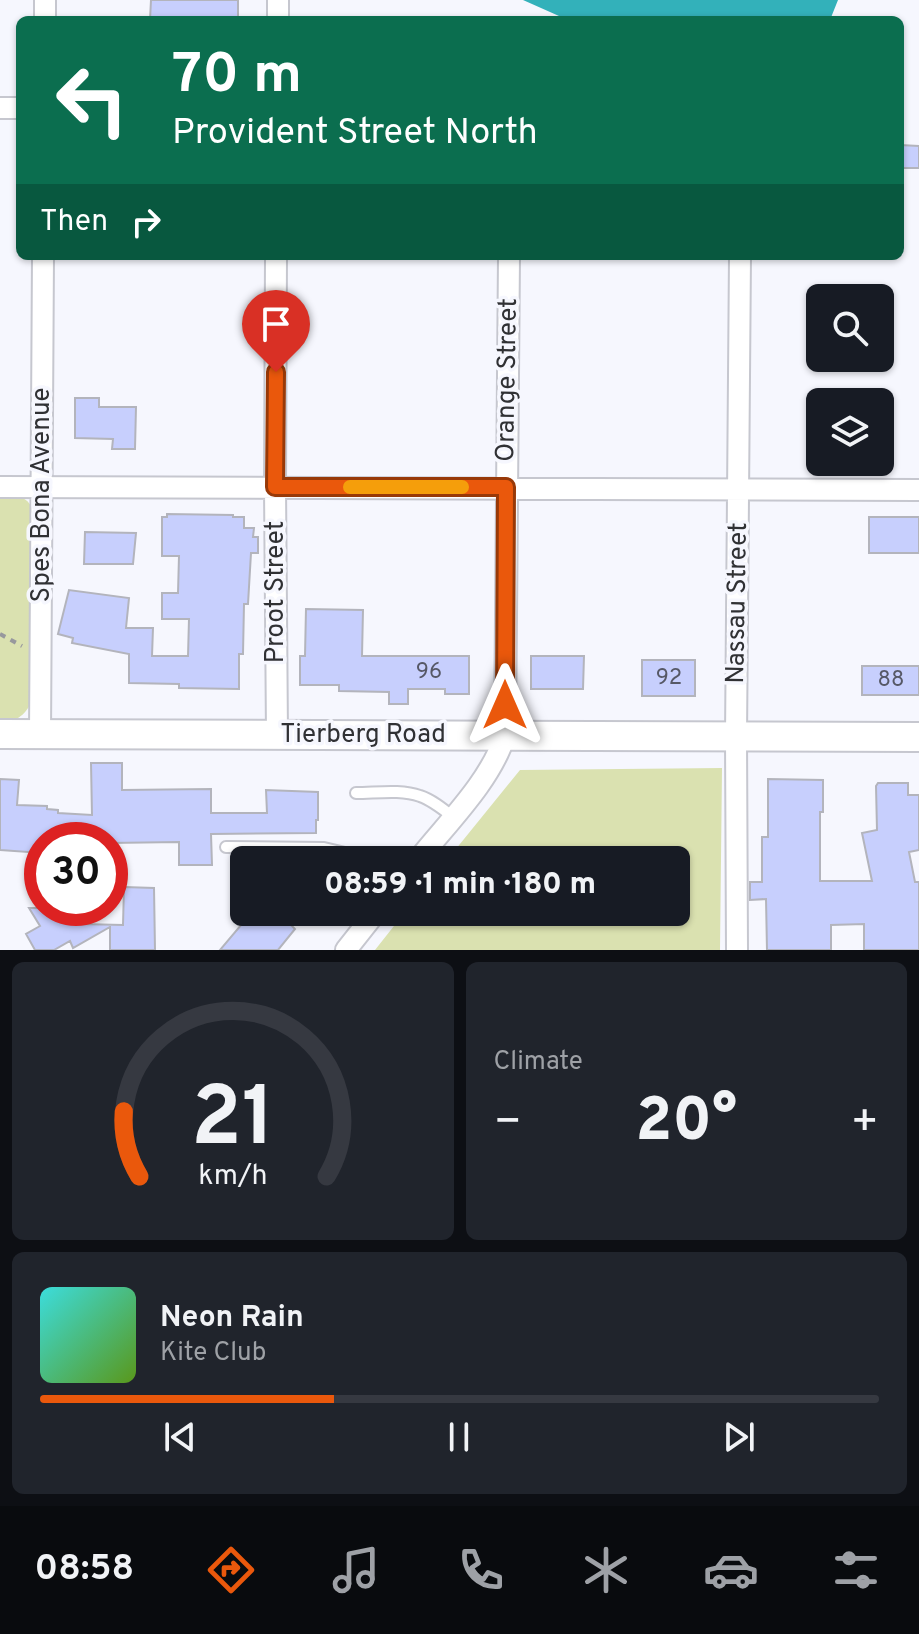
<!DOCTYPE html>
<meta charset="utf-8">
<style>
body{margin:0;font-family:Overpass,sans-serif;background:#20242c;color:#f1f3f6;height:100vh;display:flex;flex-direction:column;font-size:30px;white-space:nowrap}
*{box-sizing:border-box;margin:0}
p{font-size:26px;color:#9ea1a6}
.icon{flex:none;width:44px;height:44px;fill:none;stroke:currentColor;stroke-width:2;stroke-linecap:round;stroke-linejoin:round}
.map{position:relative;height:950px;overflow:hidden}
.details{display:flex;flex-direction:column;gap:12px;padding:12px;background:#0d0f14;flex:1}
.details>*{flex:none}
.banner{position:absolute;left:16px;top:16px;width:888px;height:244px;border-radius:12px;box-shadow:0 2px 6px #0004;background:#0b6e4f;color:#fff;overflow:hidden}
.buttons{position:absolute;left:806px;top:284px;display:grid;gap:16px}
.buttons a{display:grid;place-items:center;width:88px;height:88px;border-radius:12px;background:#171b24;box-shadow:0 2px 6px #0004;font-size:40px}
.speed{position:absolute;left:24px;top:822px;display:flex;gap:16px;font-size:40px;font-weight:700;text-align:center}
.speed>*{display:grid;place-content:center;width:104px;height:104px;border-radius:50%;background:#171b24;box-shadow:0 2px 6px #0004;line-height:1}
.speed .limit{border:12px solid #d22;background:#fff;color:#111}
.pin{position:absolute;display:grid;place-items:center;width:68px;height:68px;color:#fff;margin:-82px -34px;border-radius:50% 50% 50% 0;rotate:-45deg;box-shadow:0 0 8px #0007}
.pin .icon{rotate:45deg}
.me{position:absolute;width:88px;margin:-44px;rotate:0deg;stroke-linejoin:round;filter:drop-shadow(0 0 6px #0008)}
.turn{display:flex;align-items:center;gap:28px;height:168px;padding:0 24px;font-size:36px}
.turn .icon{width:104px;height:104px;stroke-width:2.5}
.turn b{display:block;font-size:56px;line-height:68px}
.then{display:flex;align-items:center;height:76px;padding:0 24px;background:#0003;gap:16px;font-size:30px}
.big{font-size:60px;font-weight:800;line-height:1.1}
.details .widget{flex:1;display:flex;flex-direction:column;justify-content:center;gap:12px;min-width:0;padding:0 28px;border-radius:12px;background:#20242c}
.details .dial{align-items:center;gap:0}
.dial svg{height:208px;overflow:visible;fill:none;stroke:#363941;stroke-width:7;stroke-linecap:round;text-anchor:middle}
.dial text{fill:#f1f3f6;stroke:none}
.song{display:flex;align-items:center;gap:24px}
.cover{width:96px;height:96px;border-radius:12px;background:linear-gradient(135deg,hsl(180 70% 55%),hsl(90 70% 35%))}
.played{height:8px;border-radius:4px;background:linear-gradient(90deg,#ea580c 35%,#363941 35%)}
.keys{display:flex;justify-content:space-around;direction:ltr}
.heat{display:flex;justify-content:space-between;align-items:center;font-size:44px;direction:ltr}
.details .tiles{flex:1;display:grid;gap:12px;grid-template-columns:1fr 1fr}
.widget:last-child{grid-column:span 2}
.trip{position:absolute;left:230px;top:846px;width:460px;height:80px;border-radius:12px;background:#171b24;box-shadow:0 2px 6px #0004;font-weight:800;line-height:80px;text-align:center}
.tabs{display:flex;height:128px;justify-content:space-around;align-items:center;background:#090b0e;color:#9ea1a6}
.tabs .icon{width:56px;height:56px}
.tabs .selected{color:#ea580c}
.tabs b{font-size:36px;color:#f1f3f6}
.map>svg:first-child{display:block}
.green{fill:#dae1b0}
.water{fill:#33b1ba}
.building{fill:#c7cffd;stroke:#b3b4bc;stroke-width:2}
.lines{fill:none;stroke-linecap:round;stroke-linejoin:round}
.lane-casing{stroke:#c6c7cf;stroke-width:14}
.street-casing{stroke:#c6c7cf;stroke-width:24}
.secondary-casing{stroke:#c6c7cf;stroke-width:32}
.path{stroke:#97989d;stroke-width:4;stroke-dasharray:6 6;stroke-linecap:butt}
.lane{stroke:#fff;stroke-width:10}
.street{stroke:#fff;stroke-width:20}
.secondary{stroke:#fff;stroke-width:28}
.route-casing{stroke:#983908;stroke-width:20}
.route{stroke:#ea580c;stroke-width:14}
.slow{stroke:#f59e0b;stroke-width:14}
.labels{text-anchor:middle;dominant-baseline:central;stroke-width:7;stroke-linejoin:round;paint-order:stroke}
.number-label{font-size:22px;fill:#565866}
.street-label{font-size:26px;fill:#303134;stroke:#f6f7fe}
</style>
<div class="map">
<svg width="919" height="950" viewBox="0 0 919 950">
<rect width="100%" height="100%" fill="#f6f7fe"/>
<path class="green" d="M0 496C13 496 26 494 32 508L31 702C25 717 15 721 0 723Z
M722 768 720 950H375L405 912H676V860H447L520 770Z"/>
<path class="water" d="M523 0H838L830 20H568Z"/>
<path class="building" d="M151 0H238V20H150Z
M900 145 919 146V168H900Z
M75 398H99V407H136L135 449H112L113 439 75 438Z
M167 514 233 515V517H244V528H254L253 537H258V553H251L248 604H244L243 654H239V689L179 688V684L129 683V654L72 643 73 638 58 634 69 590 129 598 126 628H153L152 656H188L189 619H162V593H178L179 556H162V517H167Z
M869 517H919V553H869Z
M85 532 136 533 133 564H84Z
M306 609 363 610 362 656H469V694H445V689H408V704H389V692L339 691V685H300V656H305Z
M531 656H584L583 689H531Z
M642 660H695V696H642Z
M862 666H919V695H862Z
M91 763H122V790L211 789V813H267L266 790 318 792V820H316V833L211 834 212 865H179V842L110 843V840H42V853L0 850V779L19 780 17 805 47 806V809L58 810V813L92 815Z
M768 779 823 780V812H820V881H872L862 833 877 830 876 786 878 783H908V795H919V850L909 852 915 882H919V950H864V924L831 925V950H767L766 899 750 900V882H762V837H768Z
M124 887 154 888 155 950H110V927L73 948 70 941 54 950H35L26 934 40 926 29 908H66L73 919 77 916 81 924 123 925Z
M252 912H299L290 924 295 929 278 950H220Z"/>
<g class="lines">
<defs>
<path id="lane" d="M356 793C376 793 401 789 420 796 432 800 443 809 453 817
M226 847 324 848 345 853 357 860"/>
<path id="street" d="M45 20V0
M278 20V0
M0 108H20
M276 256 275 487 277 735
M0 487 919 490
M40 734 43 256
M418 860C449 821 489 783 505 736L509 256
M346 950 376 912
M737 950 736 737 740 256"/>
<path id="secondary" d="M0 734 919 737"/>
</defs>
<use href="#lane" class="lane-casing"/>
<use href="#street" class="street-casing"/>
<use href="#secondary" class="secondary-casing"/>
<path class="path" d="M0 634 22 646"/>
<use href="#lane" class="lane"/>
<use href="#street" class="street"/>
<use href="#secondary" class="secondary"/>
</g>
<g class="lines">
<defs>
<path id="route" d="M276 372 275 487H506L505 705"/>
</defs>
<use href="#route" class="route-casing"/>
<use href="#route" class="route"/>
<path class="slow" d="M350 487H462"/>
</g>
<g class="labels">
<g class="number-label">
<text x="429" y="672">96</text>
<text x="669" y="678">92</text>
<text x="891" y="680">88</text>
</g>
<g class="street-label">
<text transform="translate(508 380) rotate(-89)">Orange Street</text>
<text transform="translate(42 495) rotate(-90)">Spes Bona Avenue</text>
<text transform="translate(276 592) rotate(-90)">Proot Street</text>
<text transform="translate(738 603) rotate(-89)">Nassau Street</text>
<text x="363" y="735">Tierberg Road</text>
</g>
</g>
</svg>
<div class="buttons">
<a><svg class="icon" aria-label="search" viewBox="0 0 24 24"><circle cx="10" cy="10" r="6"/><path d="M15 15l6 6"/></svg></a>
<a><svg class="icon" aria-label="layers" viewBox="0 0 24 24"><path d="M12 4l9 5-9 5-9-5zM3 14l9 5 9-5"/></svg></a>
</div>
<div class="speed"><div class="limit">30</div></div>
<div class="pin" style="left:276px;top:372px;background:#d93025"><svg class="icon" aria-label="arrive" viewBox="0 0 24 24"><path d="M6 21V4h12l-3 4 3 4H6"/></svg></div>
<svg class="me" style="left:505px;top:705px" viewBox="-20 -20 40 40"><path d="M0-17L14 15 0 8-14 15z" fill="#ea580c" stroke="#fff" stroke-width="4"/></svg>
<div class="trip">08:59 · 1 min · 180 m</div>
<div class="banner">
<div class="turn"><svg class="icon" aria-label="left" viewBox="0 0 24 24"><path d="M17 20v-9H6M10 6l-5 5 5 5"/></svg><div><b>70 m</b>Provident Street North</div></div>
<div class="then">Then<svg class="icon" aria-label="right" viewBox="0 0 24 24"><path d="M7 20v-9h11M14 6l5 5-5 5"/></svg></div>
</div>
</div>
<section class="details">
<div class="tiles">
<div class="widget dial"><svg viewBox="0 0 100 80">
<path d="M14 69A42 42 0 1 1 86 69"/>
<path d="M14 69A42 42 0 0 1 8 44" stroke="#ea580c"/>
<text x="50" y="56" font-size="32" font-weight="700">21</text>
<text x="50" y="72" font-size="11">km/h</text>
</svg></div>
<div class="widget"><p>Climate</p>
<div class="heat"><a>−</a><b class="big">20°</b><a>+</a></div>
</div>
<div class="widget">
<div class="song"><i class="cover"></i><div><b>Neon Rain</b><p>Kite Club</p></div></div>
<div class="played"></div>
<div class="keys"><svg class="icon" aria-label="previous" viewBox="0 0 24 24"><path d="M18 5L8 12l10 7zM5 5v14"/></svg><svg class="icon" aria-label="pause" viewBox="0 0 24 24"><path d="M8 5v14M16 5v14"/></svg><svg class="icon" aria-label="next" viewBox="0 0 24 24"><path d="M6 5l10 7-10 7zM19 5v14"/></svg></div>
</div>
</div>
</section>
<nav class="tabs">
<b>08:58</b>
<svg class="icon selected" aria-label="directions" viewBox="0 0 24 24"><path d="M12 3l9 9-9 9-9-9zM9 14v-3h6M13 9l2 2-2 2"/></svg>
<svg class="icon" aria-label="music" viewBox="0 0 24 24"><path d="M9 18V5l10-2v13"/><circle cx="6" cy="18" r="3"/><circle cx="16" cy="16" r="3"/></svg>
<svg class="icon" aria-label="phone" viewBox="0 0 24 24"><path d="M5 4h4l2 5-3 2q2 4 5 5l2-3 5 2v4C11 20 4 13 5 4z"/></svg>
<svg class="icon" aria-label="climate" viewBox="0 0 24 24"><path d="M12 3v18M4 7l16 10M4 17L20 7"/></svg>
<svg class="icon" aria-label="car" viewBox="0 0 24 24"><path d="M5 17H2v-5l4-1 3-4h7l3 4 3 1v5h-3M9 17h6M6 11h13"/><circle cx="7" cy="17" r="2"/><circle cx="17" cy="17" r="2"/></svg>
<svg class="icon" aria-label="filters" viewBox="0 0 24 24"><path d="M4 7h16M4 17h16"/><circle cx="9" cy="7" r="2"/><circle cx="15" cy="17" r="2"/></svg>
</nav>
